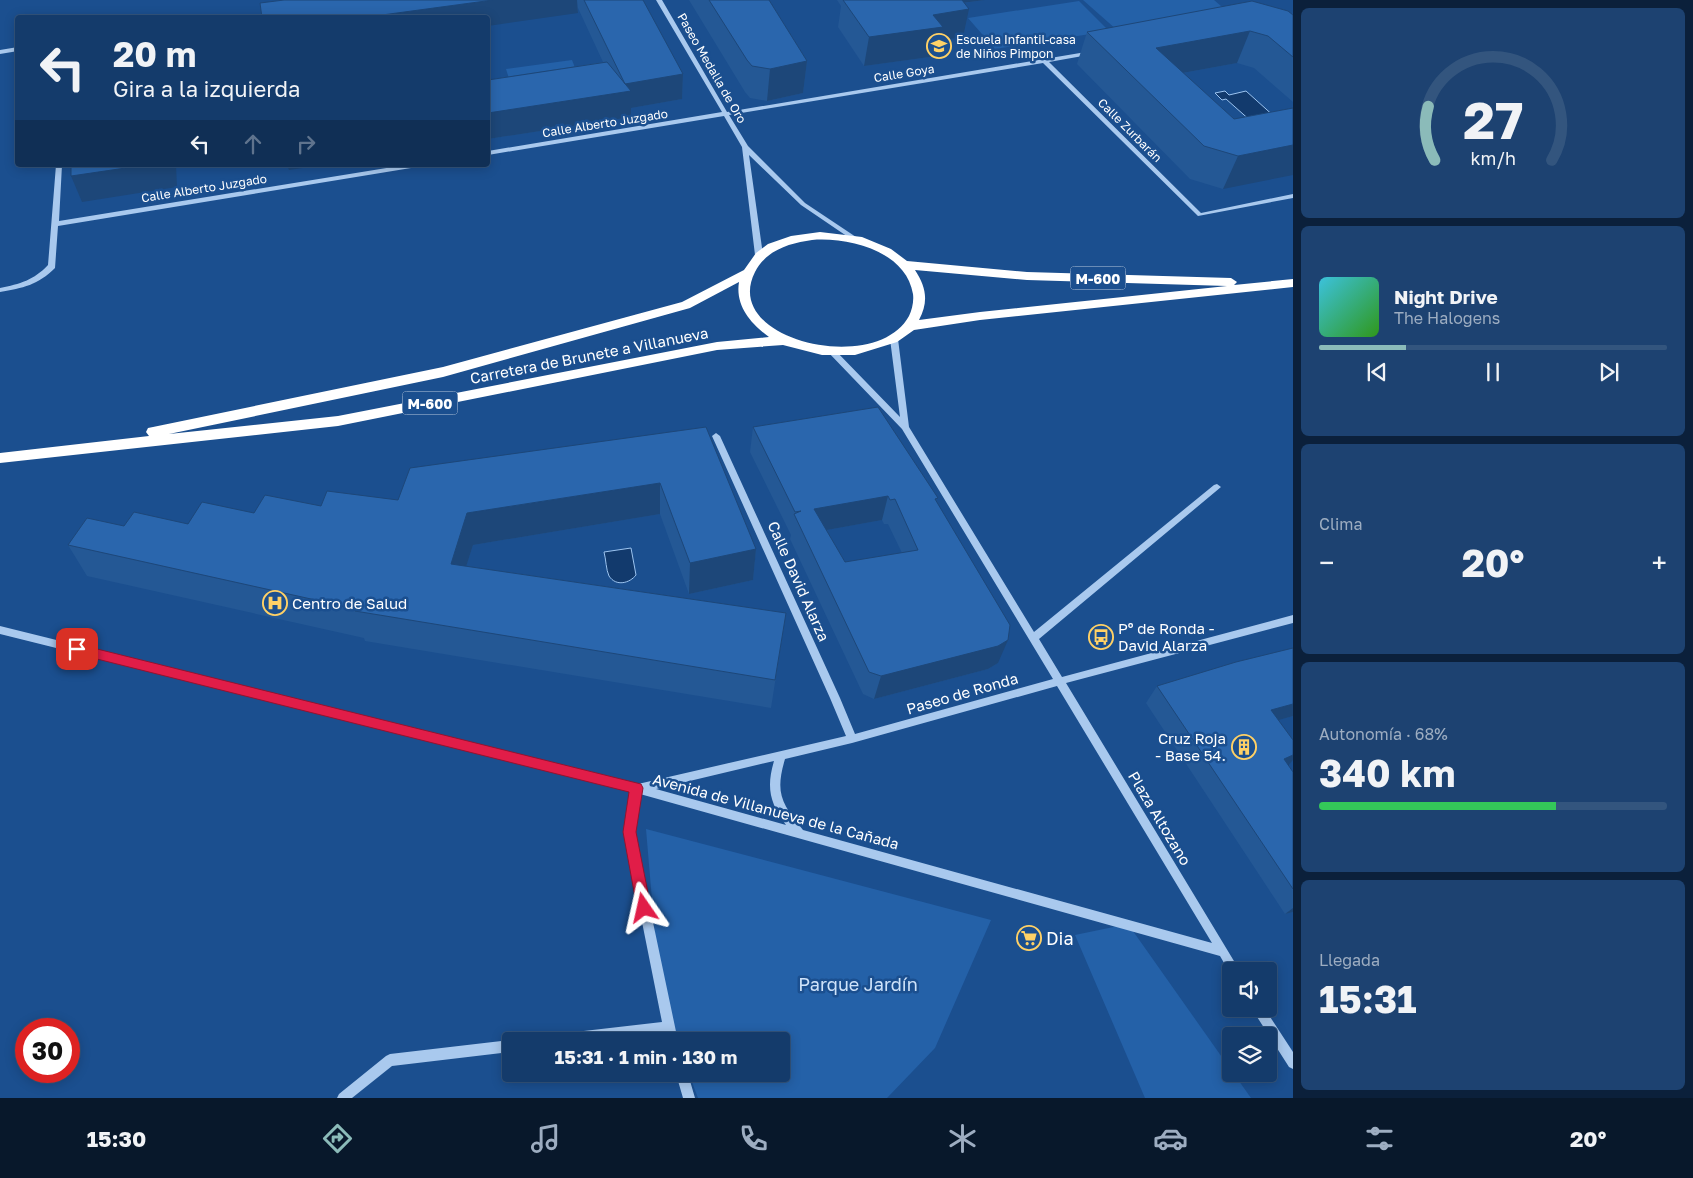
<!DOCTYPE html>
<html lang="es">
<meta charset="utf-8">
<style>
body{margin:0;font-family:"Golos Text",sans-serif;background:#1d4271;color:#f1f3f6;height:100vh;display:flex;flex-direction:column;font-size:19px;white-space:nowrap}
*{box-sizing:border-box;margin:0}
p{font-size:16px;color:#9dadc1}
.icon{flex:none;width:28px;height:28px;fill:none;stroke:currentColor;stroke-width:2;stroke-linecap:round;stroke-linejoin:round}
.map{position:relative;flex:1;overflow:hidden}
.panel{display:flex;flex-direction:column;gap:8px;padding:8px;background:#0b203b;width:400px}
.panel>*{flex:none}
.guide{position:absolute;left:15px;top:15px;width:475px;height:152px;border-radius:5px;box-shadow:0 2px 12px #0003,0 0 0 1px #33557e;background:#143b6b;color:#f1f3f6;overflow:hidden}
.fabs{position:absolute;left:1222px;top:962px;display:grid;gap:10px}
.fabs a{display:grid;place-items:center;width:55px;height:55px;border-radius:5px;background:#143b6b;box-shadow:0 2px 12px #0003,0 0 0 1px #33557e;font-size:25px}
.speed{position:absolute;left:15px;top:1018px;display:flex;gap:10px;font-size:25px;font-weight:700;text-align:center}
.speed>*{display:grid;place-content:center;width:65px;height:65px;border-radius:50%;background:#143b6b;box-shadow:0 2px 12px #0003,0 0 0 1px #33557e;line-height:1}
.speed .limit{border:8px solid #d22;background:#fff;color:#111}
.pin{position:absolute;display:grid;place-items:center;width:42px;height:42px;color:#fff;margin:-21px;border-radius:10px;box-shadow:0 2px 8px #0006}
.me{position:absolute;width:55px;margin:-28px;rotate:349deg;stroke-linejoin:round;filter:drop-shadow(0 0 4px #0008)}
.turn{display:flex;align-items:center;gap:18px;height:105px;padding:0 15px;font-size:22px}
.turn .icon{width:65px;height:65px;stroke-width:2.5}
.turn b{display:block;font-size:35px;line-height:42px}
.lanes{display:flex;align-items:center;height:48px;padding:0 15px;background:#0003;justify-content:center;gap:25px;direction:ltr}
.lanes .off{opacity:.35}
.big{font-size:38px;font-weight:700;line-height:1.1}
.panel .widget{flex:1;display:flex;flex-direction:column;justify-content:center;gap:8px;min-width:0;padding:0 18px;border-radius:8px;background:#1d4271}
.panel .dial{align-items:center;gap:0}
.dial svg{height:130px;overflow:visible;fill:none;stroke:#33557e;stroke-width:7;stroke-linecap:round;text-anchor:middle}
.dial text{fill:#f1f3f6;stroke:none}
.song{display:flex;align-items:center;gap:15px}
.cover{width:60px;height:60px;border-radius:8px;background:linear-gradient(135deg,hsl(190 70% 55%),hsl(110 70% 35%))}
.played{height:5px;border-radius:2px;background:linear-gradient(90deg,#8bbbb9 25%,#33557e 25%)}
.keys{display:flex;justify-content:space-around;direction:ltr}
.heat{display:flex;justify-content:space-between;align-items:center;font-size:28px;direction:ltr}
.charge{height:8px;border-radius:4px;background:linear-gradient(90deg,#34c759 68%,#33557e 0)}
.trip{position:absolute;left:502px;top:1032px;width:288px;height:50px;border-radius:5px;background:#143b6b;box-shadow:0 2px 12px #0003,0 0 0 1px #33557e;font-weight:700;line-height:50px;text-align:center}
.dock{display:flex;height:80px;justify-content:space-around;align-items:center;background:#08182b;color:#9dadc1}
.dock .icon{width:35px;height:35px}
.dock .selected{color:#8bbbb9}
.dock b{font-size:22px;color:#f1f3f6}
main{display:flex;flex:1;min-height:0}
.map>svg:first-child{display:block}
.green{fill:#2461a8}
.water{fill:#123a6d;stroke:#9cc4f0}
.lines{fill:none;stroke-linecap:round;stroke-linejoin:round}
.minor{fill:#a9c9ee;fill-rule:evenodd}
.highway{fill:#fff;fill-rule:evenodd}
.wall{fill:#245895;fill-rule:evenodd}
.shaded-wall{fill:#1d4779}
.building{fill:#2a66ad;stroke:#1d4779;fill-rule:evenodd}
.route{fill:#e11d48;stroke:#92132f}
.labels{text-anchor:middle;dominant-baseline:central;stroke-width:5;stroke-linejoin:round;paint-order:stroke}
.far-poi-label{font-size:12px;fill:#fff;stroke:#1b4f8f;text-anchor:start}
.far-street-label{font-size:12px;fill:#fff;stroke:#1b4f8f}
.shield{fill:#1b4f8f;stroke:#bbcadd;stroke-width:1}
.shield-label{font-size:14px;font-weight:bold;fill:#fff}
.street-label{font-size:15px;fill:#fff;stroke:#1b4f8f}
.poi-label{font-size:15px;fill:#fff;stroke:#1b4f8f;text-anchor:start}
.near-poi-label{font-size:18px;fill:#fff;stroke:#1b4f8f;text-anchor:start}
.near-park-label{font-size:18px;fill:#cfe3fa;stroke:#1b4f8f}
</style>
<main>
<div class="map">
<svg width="1293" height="1098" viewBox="0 0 1293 1098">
<rect width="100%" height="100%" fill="#1b4f8f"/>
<path class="green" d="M1083 0H1214L1228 12 1117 30Z
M1079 1 1109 31 995 49 968 18Z
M572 60 579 78 512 88 506 69Z
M646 829 991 920 935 1048 887 1098H698L689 1074H781V1041H678L659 983Z
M1128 924 1231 1070V1074H1234L1251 1098H1145L1075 935Z"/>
<path class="water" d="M1225 91 1229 95 1246 91 1276 118 1252 122 1226 99 1222 100 1215 93Z
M631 548 636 575C630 583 616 587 609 576 606 570 606 559 604 552Z"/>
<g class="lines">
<path class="minor" d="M656 0H662L727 112 1092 51 1094 52V54L1049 62 1201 213 1293 194V198L1198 216 1043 63 729 115 748 146 805 203 859 239 858 241H854L801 205 749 155 763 255 759 257 755 255 742 147 724 116 488 155V151L722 112Z
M18 47V51L0 54V50Z
M56 165H62L59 221 405 165H420L417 167 58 226 55 268C38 285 23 288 0 292V288C20 284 34 280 48 265Z
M894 336 898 339 909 427 1034 632 1214 485 1217 484 1221 487 1039 639 1062 677 1293 615V623L1066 683 1240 971H1231V975L1220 956 640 794 634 832 678 1041H666L665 1033 596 1041H543L545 1037 549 1035 662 1022 624 832 630 791 0 634V626L638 784 846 736 830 698 712 436 716 433 720 436 840 698 855 734 1053 679 902 429 827 351 831 348 834 349 900 417 890 339ZM1057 686 1212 943 803 830C781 803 775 793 785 759L852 743ZM774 761C766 788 770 803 786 825L656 789Z
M1252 1009H1265L1293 1052V1069L1289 1067Z
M511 1040 514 1041H511V1052L392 1066 352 1098H337L339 1094 386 1056 390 1054Z
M676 1074H688L695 1098H683Z"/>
<path class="highway" d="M820 232 862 237 891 249 907 261 1027 272 1231 278 1237 282 1234 285 1293 279V287L980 320 914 330 897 342 855 355H822L783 345 717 350 338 426 0 463V453L149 436 146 432 148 428 153 427 443 367 682 302 744 270 756 253 768 244 791 236ZM812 240C849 237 906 251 913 294 914 301 912 310 909 316 877 376 720 341 755 272 766 250 790 243 812 240ZM915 270 1027 280 1227 286 980 312 919 320C929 301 926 287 915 270ZM739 282C735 306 751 324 769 337L717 342 338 416 169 434 443 377 690 308Z"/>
</g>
<path class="wall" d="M284 0H643L683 74 682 99 631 108V117L488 139V80L603 62 578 8V13Z
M689 0H769L807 61 803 93 767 101 750 98 745 92Z
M837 0H985L964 3 963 37 940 41 937 56 864 66 838 27 841 6Z
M1293 15V102L1254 68 1237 63 1183 73 1234 119 1293 108 1223 189 1190 179 1077 64 1087 32Z
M706 427 756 549 753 580 689 594 660 514 473 545 466 566 786 613 771 708 365 641 364 638 87 576 68 545 124 526 188 524 254 513 321 506 398 500Z
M753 427 937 502 998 663 988 669 874 699 863 694 790 539 791 535 750 452ZM882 520 884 524H888L902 553 845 562 826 530Z
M1293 648V716L1278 720 1293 740V760L1288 765 1293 772V912L1285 914 1146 703 1157 686Z"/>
<path class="shaded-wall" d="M493 0H577L578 13 488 26V18H360Z
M939 0H985L938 6Z
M969 9 963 37 940 41 937 56 864 66 869 37 933 15Z
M1250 31 1237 63 1144 80 1156 48Z
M807 61 803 93 767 101 770 69Z
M683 74 682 99 631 108V117L488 139V113L625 84Z
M1293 145V175L1223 189 1238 156Z
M146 165H176L177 187 82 202 71 176Z
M287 165H323L289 170Z
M660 483V514L473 545 457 595 451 564 467 513Z
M888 496 882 520 810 533 814 509Z
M756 549 753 580 689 594 690 563Z
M1008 640 998 663 988 669 874 699 881 676Z
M1293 704V716L1257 726 1271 710Z
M1293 755V760L1287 767 1284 759Z
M1293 908V912L1285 914Z"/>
<path class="building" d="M284 0H493L360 18H262L260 3Z
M584 0H643L683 74 625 84Z
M709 0H769L807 61 770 69 752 66 747 60Z
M843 0H962L969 9 933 15 943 27 869 37Z
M1252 1 1288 11 1293 15V57L1268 36 1250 31 1156 48 1234 119 1293 108V145L1238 156 1204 146 1087 32Z
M166 15V18H145Z
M607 62 631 91 488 113V80Z
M71 165H146L71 176Z
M878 407 938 498 935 499 1010 625 1008 640 998 646 881 676 869 672 794 514 801 511 795 512 753 427ZM888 496 890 500 895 499 918 550 845 562 814 509Z
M706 427 756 549 690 563 660 483 467 513 451 564 786 613 775 680 355 611 356 609 68 545 87 518 124 526 134 512 188 524 202 502 254 513 265 495 321 506 327 491 398 500 410 468Z
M1293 648V704L1271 710 1293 740V755L1284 759 1293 772V889L1157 686 1236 662Z"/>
<path class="route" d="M77 644 641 784 643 788 636 832 651 908 649 913 644 915 639 913 637 908 623 832 629 792 77 654 73 652 71 649 73 645Z"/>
<defs>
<symbol id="school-ring" viewBox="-11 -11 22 22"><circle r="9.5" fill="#1b4f8f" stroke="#ffd166" stroke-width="1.5"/><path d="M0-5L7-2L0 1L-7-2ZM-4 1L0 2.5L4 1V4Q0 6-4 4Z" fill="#ffd166"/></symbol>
<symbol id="hospital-ring" viewBox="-11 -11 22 22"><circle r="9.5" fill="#1b4f8f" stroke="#ffd166" stroke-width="1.5"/><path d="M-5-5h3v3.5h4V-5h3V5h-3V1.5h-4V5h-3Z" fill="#ffd166"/></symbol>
<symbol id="bus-ring" viewBox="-11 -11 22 22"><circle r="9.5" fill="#1b4f8f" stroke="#ffd166" stroke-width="1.5"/><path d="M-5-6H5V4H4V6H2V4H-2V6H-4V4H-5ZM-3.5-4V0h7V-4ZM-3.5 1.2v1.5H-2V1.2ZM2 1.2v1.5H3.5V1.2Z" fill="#ffd166"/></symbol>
<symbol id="building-ring" viewBox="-11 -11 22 22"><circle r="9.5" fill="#1b4f8f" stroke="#ffd166" stroke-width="1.5"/><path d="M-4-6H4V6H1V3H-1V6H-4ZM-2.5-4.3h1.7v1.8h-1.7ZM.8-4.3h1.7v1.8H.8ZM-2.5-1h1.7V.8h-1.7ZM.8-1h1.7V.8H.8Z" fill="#ffd166"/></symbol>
<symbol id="supermarket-ring" viewBox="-11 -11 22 22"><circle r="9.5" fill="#1b4f8f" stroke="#ffd166" stroke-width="1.5"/><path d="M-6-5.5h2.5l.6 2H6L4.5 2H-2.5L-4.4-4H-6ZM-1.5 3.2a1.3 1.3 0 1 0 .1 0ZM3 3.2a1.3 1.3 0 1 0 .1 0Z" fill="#ffd166"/></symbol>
</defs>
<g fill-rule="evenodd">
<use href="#school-ring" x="925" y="32" width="28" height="28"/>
<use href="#hospital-ring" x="261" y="589" width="28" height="28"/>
<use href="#bus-ring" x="1087" y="623" width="28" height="28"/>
<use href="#building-ring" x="1230" y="733" width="28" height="28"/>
<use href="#supermarket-ring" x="1015" y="924" width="28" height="28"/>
</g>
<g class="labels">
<g class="far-poi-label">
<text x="956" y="39">Escuela Infantil-casa<tspan x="956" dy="14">de Niños Pimpon</tspan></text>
</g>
<g class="far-street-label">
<text transform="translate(712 68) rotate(60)">Paseo Medalla de Oro</text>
<text transform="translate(904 73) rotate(-9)">Calle Goya</text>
<text transform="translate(605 123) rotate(-9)">Calle Alberto Juzgado</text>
<text transform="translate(1130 130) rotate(45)">Calle Zurbarán</text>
<text transform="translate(204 188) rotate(-9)">Calle Alberto Juzgado</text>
</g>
<g class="shield">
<rect x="1070.5" y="266.5" width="55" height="23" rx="4"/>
<rect x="402.5" y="391.5" width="55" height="23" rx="4"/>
</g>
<g class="shield-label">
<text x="1098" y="278">M-600</text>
<text x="430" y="403">M-600</text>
</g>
<g class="street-label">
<text transform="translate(589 355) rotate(-11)">Carretera de Brunete a Villanueva</text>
<text transform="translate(799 581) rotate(66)">Calle David Alarza</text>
<text transform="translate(962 693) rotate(-16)">Paseo de Ronda</text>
<text transform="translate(776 811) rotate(15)">Avenida de Villanueva de la Cañada</text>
<text transform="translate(1160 818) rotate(59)">Plaza Altozano</text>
</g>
<g class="poi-label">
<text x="292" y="603">Centro de Salud</text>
<text x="1118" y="628">Pº de Ronda -<tspan x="1118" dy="17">David Alarza</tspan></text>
<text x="1226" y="738" text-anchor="end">Cruz Roja<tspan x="1226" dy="17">- Base 54.</tspan></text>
</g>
<g class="near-poi-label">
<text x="1046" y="938">Dia</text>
</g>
<g class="near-park-label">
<text x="858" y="984">Parque Jardín</text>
</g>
</g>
</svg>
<div class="fabs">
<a><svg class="icon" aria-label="sound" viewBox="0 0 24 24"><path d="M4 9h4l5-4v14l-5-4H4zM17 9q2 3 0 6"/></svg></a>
<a><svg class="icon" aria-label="layers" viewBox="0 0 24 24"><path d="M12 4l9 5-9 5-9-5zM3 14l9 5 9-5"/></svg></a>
</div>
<div class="speed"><div class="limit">30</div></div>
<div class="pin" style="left:77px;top:649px;background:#d93025"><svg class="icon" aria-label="arrive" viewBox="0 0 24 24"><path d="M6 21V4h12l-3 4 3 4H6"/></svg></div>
<svg class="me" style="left:644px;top:908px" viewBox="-20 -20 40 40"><path d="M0-17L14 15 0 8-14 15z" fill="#e11d48" stroke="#fff" stroke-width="4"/></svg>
<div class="trip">15:31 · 1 min · 130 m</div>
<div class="guide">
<div class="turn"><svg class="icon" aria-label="left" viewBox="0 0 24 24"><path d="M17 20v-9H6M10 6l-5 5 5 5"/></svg><div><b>20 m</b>Gira a la izquierda</div></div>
<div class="lanes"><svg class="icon" aria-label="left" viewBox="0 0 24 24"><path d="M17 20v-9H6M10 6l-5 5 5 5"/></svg><svg class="icon off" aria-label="ahead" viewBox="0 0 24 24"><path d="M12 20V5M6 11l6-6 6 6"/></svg><svg class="icon off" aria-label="right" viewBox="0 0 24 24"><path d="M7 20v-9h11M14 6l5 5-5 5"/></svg></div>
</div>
</div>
<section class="panel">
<div class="widget dial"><svg viewBox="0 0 100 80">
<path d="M14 69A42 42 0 1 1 86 69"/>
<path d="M14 69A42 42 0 0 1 10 36" stroke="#8bbbb9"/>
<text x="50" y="56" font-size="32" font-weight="700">27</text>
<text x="50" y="72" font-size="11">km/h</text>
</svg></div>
<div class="widget">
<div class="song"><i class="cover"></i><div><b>Night Drive</b><p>The Halogens</p></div></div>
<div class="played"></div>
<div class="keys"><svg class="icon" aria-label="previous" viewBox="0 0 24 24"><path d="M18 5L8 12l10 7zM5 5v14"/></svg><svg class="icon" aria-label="pause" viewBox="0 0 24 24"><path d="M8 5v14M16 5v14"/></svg><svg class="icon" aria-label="next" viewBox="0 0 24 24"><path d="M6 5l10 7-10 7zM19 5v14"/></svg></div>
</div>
<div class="widget"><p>Clima</p>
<div class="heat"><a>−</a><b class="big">20°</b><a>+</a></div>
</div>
<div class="widget"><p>Autonomía · 68%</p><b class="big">340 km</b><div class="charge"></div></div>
<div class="widget"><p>Llegada</p><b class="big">15:31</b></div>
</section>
</main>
<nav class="dock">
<b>15:30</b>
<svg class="icon selected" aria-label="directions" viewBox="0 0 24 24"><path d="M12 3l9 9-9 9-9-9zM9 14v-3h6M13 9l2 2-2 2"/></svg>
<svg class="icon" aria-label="music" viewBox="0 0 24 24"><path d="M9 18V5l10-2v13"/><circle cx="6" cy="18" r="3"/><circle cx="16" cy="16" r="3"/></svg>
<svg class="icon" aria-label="phone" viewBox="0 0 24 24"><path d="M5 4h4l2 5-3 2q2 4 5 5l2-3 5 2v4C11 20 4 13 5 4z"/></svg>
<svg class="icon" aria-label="climate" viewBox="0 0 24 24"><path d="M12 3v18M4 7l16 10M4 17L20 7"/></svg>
<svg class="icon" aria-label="car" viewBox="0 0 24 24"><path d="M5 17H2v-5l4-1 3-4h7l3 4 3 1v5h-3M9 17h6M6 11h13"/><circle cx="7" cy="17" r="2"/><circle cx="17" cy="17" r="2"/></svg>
<svg class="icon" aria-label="filters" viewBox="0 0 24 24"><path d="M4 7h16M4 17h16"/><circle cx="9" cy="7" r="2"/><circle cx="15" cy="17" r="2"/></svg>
<b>20°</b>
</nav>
